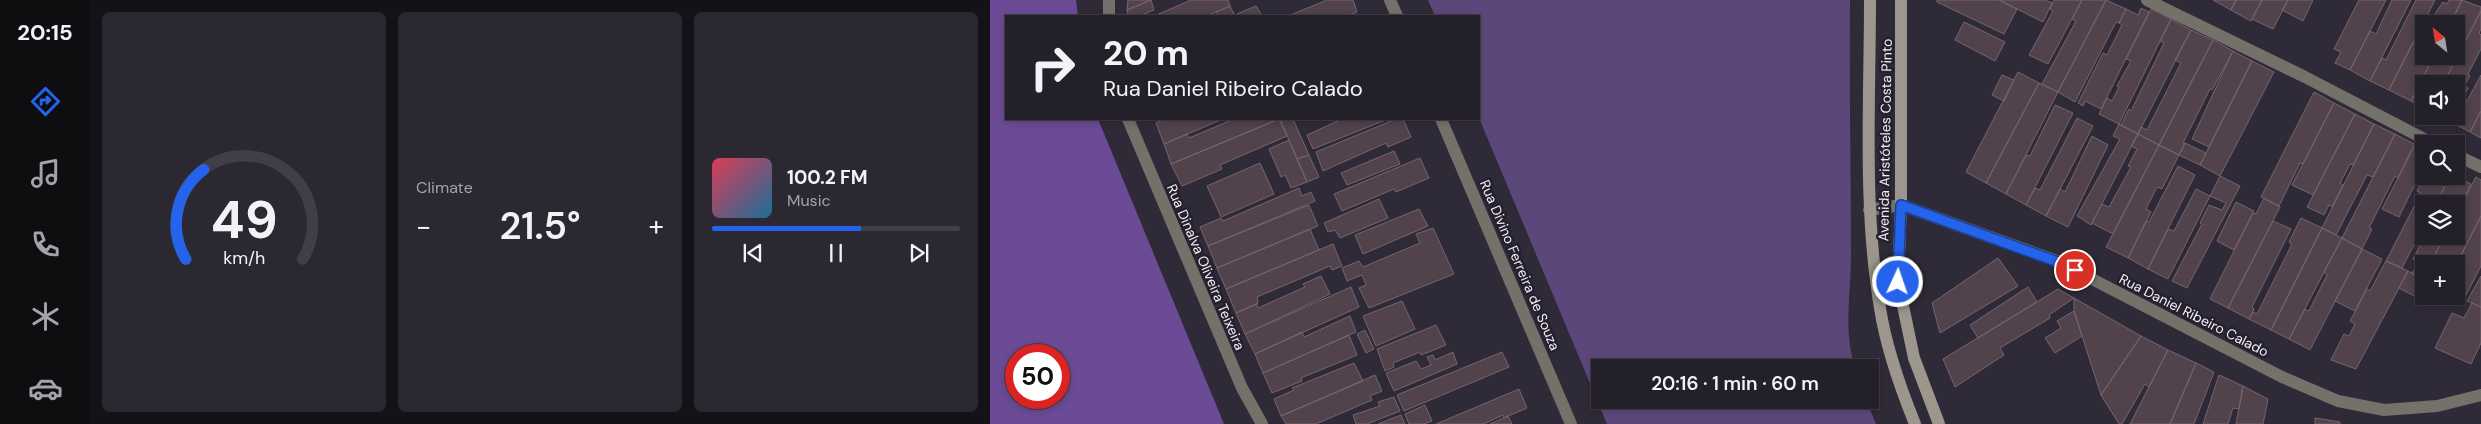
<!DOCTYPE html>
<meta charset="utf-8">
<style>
body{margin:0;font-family:"DM Sans",sans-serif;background:#2b2831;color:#f1f3f6;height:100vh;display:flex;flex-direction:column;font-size:19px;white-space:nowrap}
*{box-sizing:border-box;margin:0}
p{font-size:16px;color:#a3a3a8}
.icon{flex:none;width:28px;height:28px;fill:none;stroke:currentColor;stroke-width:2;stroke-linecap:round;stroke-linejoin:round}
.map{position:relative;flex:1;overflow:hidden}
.side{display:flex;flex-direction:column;gap:12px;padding:12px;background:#131217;width:900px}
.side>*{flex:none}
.guide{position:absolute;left:15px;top:15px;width:475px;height:105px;border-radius:0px;box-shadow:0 2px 8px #0003,0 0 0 1px #403e46;background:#232029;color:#f1f3f6;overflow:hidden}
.needle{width:32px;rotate:330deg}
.tools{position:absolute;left:1425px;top:15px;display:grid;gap:10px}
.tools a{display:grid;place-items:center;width:50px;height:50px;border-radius:0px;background:#232029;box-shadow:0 2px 8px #0003,0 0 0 1px #403e46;font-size:25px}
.speed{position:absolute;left:15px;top:344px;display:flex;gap:10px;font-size:25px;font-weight:700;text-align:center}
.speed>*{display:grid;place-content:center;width:65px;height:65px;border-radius:50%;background:#232029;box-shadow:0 2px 8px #0003,0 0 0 1px #403e46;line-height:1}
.speed .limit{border:8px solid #d22;background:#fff;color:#111}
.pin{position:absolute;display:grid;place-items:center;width:42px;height:42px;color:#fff;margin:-21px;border:2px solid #fff;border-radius:50%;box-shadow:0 1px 5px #0007}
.me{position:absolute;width:55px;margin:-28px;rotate:3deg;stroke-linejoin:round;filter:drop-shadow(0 0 4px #0008)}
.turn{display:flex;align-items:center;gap:18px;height:105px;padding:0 15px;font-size:22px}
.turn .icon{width:65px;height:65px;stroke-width:2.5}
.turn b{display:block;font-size:35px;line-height:42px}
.big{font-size:38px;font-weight:600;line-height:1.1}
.side .tile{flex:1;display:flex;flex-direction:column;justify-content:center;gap:8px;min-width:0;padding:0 18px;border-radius:8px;background:#2b2831}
.side .dial{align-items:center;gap:0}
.dial svg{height:130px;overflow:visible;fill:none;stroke:#403e46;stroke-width:7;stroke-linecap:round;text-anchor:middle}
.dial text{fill:#f1f3f6;stroke:none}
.song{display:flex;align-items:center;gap:15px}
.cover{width:60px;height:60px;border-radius:8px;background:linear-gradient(135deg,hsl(350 70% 55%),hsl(200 70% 35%))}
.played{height:5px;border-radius:2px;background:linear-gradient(90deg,#2563eb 60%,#403e46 60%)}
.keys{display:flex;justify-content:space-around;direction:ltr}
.heat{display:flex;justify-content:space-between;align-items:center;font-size:28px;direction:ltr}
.side .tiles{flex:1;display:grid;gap:12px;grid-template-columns:repeat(3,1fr)}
.trip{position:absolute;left:601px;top:359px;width:288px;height:50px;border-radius:0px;background:#232029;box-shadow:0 2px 8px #0003,0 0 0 1px #403e46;font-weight:600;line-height:50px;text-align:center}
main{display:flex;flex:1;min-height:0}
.menu{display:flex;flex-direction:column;width:90px;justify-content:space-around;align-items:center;background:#0e0d10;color:#a3a3a8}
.menu .icon{width:35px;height:35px}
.menu .current{color:#2563eb}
.menu b{font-size:22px;color:#f1f3f6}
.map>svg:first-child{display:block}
.green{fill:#5c477a}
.forest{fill:#6b4b95;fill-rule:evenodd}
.building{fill:#51424b;stroke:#75656f}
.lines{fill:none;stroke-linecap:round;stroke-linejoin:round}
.street{stroke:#74706a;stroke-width:12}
.secondary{stroke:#9c968c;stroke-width:12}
.route-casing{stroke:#184099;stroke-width:12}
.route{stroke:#2563eb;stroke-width:9}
.labels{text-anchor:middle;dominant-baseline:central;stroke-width:5;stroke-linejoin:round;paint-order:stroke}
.street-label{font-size:14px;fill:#f2eff7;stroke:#25202d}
</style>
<main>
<nav class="menu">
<b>20:15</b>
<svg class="icon current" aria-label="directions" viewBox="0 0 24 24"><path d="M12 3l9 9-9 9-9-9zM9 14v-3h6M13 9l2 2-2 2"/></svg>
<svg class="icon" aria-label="music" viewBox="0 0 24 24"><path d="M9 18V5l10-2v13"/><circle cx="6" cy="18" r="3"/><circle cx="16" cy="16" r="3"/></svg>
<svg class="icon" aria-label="phone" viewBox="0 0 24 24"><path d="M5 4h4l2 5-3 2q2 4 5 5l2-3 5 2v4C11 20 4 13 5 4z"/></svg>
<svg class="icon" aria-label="climate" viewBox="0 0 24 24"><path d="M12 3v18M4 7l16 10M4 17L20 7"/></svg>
<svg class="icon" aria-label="car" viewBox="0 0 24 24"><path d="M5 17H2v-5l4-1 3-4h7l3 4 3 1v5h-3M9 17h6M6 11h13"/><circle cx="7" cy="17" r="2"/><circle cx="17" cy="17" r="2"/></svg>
</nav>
<section class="side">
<div class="tiles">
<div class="tile dial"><svg viewBox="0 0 100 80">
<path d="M14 69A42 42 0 1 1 86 69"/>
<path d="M14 69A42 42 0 0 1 25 14" stroke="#2563eb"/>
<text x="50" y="56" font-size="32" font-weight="700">49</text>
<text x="50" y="72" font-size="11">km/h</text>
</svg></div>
<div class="tile"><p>Climate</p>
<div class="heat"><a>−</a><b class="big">21.5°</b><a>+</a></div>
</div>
<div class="tile">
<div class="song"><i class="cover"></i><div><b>100.2 FM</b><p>Music</p></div></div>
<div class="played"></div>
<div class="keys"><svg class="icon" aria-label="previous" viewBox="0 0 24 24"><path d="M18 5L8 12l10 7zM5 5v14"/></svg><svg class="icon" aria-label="pause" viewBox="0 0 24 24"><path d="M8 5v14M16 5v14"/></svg><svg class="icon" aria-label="next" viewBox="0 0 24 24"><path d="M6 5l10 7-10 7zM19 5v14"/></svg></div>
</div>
</div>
</section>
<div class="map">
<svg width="1491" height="424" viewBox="0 0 1491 424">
<rect width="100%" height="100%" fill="#2f2a37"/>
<path class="green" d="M438 0H860C859 85 861 170 861 255 861 291 853 333 865 367L610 368V400H876L886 424H617L489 118V16H445Z"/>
<path class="forest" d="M0 0H86L88 16H16V119H108L234 424H0ZM26 355H69V398H26Z"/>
<path class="building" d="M138 0H161L137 10Z
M161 0 164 10 150 16H138L137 10Z
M201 0H238L240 6 217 16H164Z
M337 0H363L367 12 356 16H298Z
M947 0H1009L1027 9 1014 34 947 2Z
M1009 0H1055L1062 3 1053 22Z
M1064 0H1092L1058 64 1039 55 1063 11 1060 9Z
M1092 0H1116L1068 92 1052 84 1086 21 1082 19Z
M1116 0 1136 9 1129 23 1126 22 1085 102 1068 92Z
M1223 0H1246L1241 10Z
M1246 0H1272L1261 21 1241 10Z
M1272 0H1298L1283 29 1262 19Z
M1298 0H1323L1313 21 1292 10Z
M1369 0H1396L1360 70 1345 63 1351 52 1344 49Z
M1402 0H1421L1380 81 1360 70 1380 31 1386 34Z
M1426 0H1445L1399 90 1380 81 1392 58 1396 60Z
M1459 0H1472L1460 24H1438L1453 2 1457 4Z
M1472 0 1491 7V11L1453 84H1434V108L1421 101 1444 56H1466V24H1460Z
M240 6 245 16H228L226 12Z
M266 6 272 16H248L247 14Z
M1151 8 1159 12 1111 109 1095 101 1093 106 1088 103 1113 53 1117 55 1132 25 1129 23 1136 9 1148 15Z
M1161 9 1181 19 1129 124 1109 114 1117 98 1122 101 1129 87 1127 86 1141 61 1136 59Z
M1491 11V29L1489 33 1491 35V49L1478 74 1480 76 1474 86 1478 88 1466 111V84H1453Z
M1181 19 1201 30 1148 134 1131 125 1139 109 1141 111 1174 43 1170 41Z
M974 22 1015 42 1005 61 965 40Z
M1201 30 1223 40 1169 145 1148 134 1151 127 1157 130 1191 63 1185 60Z
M1434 32V56H1444L1421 101 1399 90 1423 42 1428 44Z
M1223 40 1243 51 1222 90 1220 89 1193 143H1195L1189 155 1169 145Z
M1243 51 1262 61 1219 147 1202 139Z
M1262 61 1284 72 1230 176 1210 165Z
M1028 72 1049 83 996 183 976 172Z
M1012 75 1024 80 1014 101 1002 95Z
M1491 75V111L1480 132 1461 122 1464 116H1466L1472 99 1477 101Z
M1049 83 1068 92 1016 194 996 183Z
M1324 92 1344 103 1313 164 1310 163 1289 206 1271 197Z
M1344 103 1365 114 1323 195 1302 185Z
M1065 105 1083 113 1036 205 1016 194 1036 155 1040 156Z
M1491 111V138L1480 132Z
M1365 114 1384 124 1363 165 1360 164 1350 183 1353 185 1342 207 1339 205 1334 215 1317 207Z
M1087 118 1103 126 1056 216 1036 205 1045 188 1050 190Z
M175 119H233L174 144 166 123Z
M244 119H289L181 164 174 144 197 134 199 138Z
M289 119 297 136 230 165 232 169 192 186 181 164Z
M290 119H303L319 155 307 159Z
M352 119H398L323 149 317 135Z
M406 119H413L421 137 398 147 396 143 333 171 326 152Z
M1129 124 1148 134 1101 225 1087 216 1130 139 1123 136Z
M1384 124 1405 134 1383 177 1377 175 1346 235 1332 228Z
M1148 134 1169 145 1123 234 1102 223 1112 204 1119 207 1141 167 1138 166 1147 149 1141 146Z
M1405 134 1424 144 1408 178 1405 176 1379 228 1382 229 1372 249 1352 238Z
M1102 136 1118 145 1078 227 1056 216 1070 189 1075 192Z
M299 140 317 182 301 188 295 175 291 177 279 149Z
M1195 143 1216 153 1210 165 1189 155Z
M1169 145 1189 155 1172 189 1167 187 1156 209 1161 212 1138 258 1116 247Z
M1425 145 1434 149V173L1431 172 1409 217 1392 209Z
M404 151 410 164 357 185 351 173Z
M319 155 329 177 317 182 307 159Z
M430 158 439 178 406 192 404 189 352 211 344 194Z
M270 163 284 194 231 217 217 186Z
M1188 166 1205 175 1158 269 1138 258 1156 221 1159 222Z
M1230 176 1250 186 1197 288 1182 281 1212 224 1210 223 1219 205 1232 210 1236 203 1220 196Z
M1435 176H1460L1446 204H1434V226L1412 268 1396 261 1431 193 1427 191Z
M1460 176H1465L1481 184 1466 214V204H1446Z
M1486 177 1491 180V216L1466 265 1440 264 1455 236H1466V214Z
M309 188 312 196 321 192 325 201 218 246 210 227 231 218 233 221Z
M1206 189 1220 196 1178 279 1158 269 1178 229 1184 231Z
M1274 198 1290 207 1238 308 1220 299 1263 213 1266 214Z
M389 199 398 218 350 238 345 230 338 232 334 223Z
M1246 202 1264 211 1244 250 1227 241Z
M319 205 328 226 227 268 218 246Z
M429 209 438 226 373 254 365 235Z
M1491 216V266L1474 299 1466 295V265Z
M1311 218 1332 228 1281 330 1259 319 1263 312 1267 314 1302 244 1299 242Z
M1283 221 1301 229 1262 307 1264 309 1259 319 1238 308Z
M443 228 464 274 379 308 369 288 376 285 372 275 357 281 352 268 369 261 373 267 430 243 426 234Z
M1332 228 1352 238 1299 339 1281 330Z
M320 229 329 250 236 289 227 268Z
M1435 236H1455L1440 264H1434L1433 279 1422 274 1428 262 1423 259Z
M1352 238 1372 249 1320 350 1299 339 1315 309 1319 311 1337 275 1334 272Z
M343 244 352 266 342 270 340 266 267 297 268 303 246 313 236 289Z
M1372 249 1392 259 1365 311 1345 301Z
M1008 258 1028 286 950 333 942 303Z
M1396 261 1418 271 1366 369 1341 360 1354 334 1359 336 1365 324 1360 321 1377 289 1380 291Z
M1418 271 1434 279 1432 300 1409 288Z
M331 276 340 294 255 334 246 313 267 304 268 308 315 287 313 284Z
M1491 276V307L1477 301Z
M361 287 369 307 265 354 255 334Z
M1038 287 1047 302 988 338 980 325Z
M1068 289 1084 298 1059 315 1060 318 1010 348 1014 355 965 387 953 359Z
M1084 298 1151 336 1111 395 1084 311Z
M412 301 425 329 386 346 373 316Z
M1482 303 1491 307V343L1481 364 1445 348 1462 313 1474 318Z
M1084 311 1092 336 1065 353 1055 338 1071 328 1067 321Z
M360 316 366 332 273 373 265 354 312 332 314 337Z
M446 325 456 345 431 355 430 352 403 363 404 367 395 371 387 349Z
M375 330 384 349 376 353 367 334Z
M359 335 367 355 311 378 312 381 282 393 273 373Z
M1151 336 1178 350 1159 387 1155 384 1132 424H1129L1111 395Z
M1178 350 1206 363 1180 424H1140Z
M463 352 467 364 404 391 396 373 426 361 431 369 441 365 437 357 443 355 445 360Z
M512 352 519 367 414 411 407 395Z
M364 363 373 381 291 416 284 399 304 390 302 388Z
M1206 363 1224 372 1204 424H1180Z
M385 375 392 391 380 396 382 400 326 424H296L291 416Z
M1229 375 1253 386 1249 409 1243 408 1238 424H1213Z
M1253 386 1278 399 1273 424H1246Z
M529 389 537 408 516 417 514 418 513 415 494 424H446Z
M404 397 410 411 377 424H366L363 415 390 406 388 402Z
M435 405 442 421 434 424H419L415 414Z
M411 415 415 424H388Z
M518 416 522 424H500L516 417Z
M1325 418 1350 422V424H1325Z"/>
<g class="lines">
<path class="street" d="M119 0V16
M400 0 407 16
M1157 0 1315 77 1444 144
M138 119 252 388 272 424
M451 119 581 424
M1466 155 1491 167
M879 210 911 205 1067 261 1292 377 1348 401 1394 410 1447 406 1491 395"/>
<path class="secondary" d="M880 0C880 102 873 207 890 308 896 347 910 387 925 424
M911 0V205L908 282 924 358 949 424"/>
</g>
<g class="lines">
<defs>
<path id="route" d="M908 282 911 205 1068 262 1085 270"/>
</defs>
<use href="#route" class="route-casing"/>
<use href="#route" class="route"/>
</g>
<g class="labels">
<g class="street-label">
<text transform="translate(895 140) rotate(-89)">Avenida Aristóteles Costa Pinto</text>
<text transform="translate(530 265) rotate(67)">Rua Divino Ferreira de Souza</text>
<text transform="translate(216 267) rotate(67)">Rua Dinalva Oliveira Teixeira</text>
<text transform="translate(1204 315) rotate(27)">Rua Daniel Ribeiro Calado</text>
</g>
</g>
</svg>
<div class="tools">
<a><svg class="needle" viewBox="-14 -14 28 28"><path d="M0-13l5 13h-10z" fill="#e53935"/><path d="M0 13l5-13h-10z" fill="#a3a3a8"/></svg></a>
<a><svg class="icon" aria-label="sound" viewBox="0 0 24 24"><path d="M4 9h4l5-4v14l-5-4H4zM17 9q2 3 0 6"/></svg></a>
<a><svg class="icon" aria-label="search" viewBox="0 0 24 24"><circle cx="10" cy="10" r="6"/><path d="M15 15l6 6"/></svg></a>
<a><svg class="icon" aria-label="layers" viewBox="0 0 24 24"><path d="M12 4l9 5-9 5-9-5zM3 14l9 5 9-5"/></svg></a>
<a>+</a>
</div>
<div class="speed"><div class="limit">50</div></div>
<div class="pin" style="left:1085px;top:270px;background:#d93025"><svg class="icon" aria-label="arrive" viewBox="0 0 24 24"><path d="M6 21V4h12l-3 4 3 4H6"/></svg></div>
<svg class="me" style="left:908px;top:282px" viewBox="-20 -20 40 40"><circle r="17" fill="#2563eb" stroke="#fff" stroke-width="3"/><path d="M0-11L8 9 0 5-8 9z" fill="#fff"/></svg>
<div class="trip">20:16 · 1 min · 60 m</div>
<div class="guide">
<div class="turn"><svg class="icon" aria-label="right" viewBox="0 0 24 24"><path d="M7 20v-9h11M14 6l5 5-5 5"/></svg><div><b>20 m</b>Rua Daniel Ribeiro Calado</div></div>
</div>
</div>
</main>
